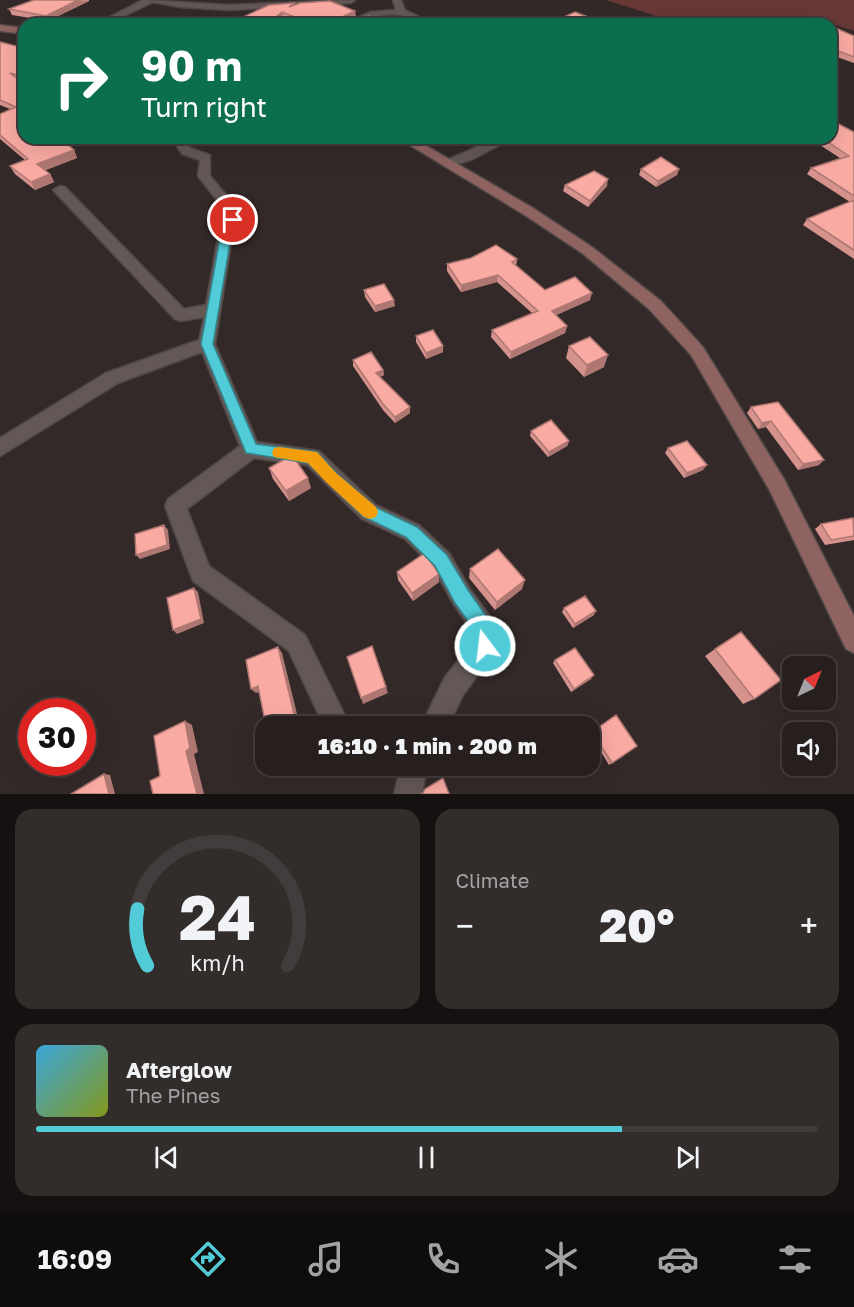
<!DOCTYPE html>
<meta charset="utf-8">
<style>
body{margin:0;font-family:"Golos Text",sans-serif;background:#322c2b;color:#f1f3f6;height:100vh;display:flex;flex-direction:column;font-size:22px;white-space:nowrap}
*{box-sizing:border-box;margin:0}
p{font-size:20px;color:#a4a2a4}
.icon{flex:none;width:33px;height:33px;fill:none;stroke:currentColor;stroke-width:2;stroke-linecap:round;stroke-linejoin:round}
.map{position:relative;height:794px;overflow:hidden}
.panel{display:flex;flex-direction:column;gap:15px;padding:15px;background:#151110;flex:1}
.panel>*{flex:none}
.banner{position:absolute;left:18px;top:18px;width:819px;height:126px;border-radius:18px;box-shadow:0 6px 24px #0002,0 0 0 2px #423d3c;background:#0b6e4f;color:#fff;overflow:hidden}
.needle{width:39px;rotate:43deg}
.buttons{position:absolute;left:782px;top:656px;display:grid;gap:12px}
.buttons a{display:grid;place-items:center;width:54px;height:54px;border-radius:12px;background:#261f1e;box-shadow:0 6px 24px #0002,0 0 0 2px #423d3c;font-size:30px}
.speed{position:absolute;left:18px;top:698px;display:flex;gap:12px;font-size:30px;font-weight:700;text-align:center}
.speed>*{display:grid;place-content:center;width:78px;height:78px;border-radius:50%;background:#261f1e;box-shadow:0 6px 24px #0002,0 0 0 2px #423d3c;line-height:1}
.speed .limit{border:9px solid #d22;background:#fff;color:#111}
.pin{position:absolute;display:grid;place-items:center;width:51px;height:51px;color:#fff;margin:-26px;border:3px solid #fff;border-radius:50%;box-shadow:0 2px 6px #0007}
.me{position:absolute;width:66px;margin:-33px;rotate:345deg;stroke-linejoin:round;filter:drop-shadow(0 0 4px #0008)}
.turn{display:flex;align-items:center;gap:21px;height:126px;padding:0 24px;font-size:27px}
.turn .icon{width:78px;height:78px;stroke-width:2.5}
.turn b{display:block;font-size:42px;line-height:51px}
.big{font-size:45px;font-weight:800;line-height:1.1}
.panel .card{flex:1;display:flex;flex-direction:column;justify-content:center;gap:9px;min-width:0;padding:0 21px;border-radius:18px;background:#322c2b}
.panel .dial{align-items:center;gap:0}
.dial svg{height:156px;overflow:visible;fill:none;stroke:#423d3c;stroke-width:7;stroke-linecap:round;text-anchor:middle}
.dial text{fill:#f1f3f6;stroke:none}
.song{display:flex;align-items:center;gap:18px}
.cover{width:72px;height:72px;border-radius:9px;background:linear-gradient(135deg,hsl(200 70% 55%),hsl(70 70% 35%))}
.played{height:6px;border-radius:3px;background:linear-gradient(90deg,#52cbd8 75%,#423d3c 75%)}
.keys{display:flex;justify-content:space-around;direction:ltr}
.heat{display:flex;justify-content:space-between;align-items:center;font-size:33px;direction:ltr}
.panel .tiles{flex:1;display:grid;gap:15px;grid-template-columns:1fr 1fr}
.card:last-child{grid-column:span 2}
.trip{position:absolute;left:255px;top:716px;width:345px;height:60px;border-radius:18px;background:#261f1e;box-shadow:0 6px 24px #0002,0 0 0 2px #423d3c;font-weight:800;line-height:60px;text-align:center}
.dock{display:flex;height:96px;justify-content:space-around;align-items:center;background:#0f0c0c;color:#a4a2a4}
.dock .icon{width:42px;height:42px}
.dock .active{color:#52cbd8}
.dock b{font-size:27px;color:#f1f3f6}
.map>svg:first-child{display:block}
.green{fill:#683835}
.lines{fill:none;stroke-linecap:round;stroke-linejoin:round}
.street-casing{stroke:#4f4746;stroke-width:3}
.secondary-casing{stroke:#4f4746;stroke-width:3}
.street{fill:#645857;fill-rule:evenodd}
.secondary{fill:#8e6360;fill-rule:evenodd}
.wall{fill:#d6928c}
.shaded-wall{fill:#ae7772}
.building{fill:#f9aaa3;stroke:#ae7772;stroke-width:1.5}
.route{fill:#52cbd8;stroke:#35848c;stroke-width:1.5}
.slow{fill:#f59e0b}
</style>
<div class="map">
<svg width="854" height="794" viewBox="0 0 854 794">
<rect width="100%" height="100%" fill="#332928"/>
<path class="green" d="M606 0H854V31L826 22 681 24Z"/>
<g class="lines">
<defs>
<path id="street" d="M143 0 229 5 355 0 351 3 229 10 180 7 153 2 108 24H96Z
M393 0H401L405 10 420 17 427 24C414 24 411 17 400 15 381 11 362 24 343 24L370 12 396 10Z
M176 138H188L186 142 190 148 210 155V176L233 203 240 220 231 243 215 344 257 442 319 451 376 505 419 525 449 553 470 589 493 621 497 629V646L493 654 463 695 448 726H421L445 677 473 642V632L454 605 433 567 405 539 362 519 307 465 254 458 187 509 209 566 305 635 350 726H324L289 651 193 581 165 506 168 499 240 446 202 352 118 383 0 456V438L106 373 199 340 204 317 181 321 175 319 53 190 60 186 65 187 184 309 206 305 217 243 226 220 220 204 198 176 200 160 182 154 174 142Z
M497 138H513L471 160 446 167 440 163Z
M401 765H427L422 794H394Z"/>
<path id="secondary" d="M0 25 24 28V34L0 31Z
M398 138H413L533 208 592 247 661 301 703 347 784 479 854 616V653L846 649 770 491 691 355 649 309 582 253 523 214Z"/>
</defs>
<use href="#street" class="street-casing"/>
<use href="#secondary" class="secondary-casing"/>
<use href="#street" class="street"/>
<use href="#secondary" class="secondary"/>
</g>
<path class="wall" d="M34 0H89V1L48 21 12 15 9 9Z
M294 3V5L356 16 348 19 391 24H300L283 17 228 24Z
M831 26 854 36V63L831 55Z
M0 42 24 48V83L22 82 24 138 74 150 77 158 45 170 50 174 54 182 35 190 15 174 10 166 25 160 0 139V114L10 109 0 105Z
M854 132V259L803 225 807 219 850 202 807 174 811 168 840 158 809 138H831Z
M641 169H679L677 175 656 187 639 175Z
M565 185 607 186 588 207 563 191Z
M517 259 516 266 545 290 590 300 556 315 567 326 565 333 510 359 491 337 492 330 532 313 497 282 461 292 447 271V264Z
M364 290 395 306 375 312 365 297Z
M416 336 443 352 426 359 416 342Z
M569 346 604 367 584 377 566 358Z
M353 360 383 370 384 375 380 377 410 407V413L395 423 383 410 353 366Z
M778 402 819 465 798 470 766 427 758 429 747 413 751 407Z
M531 431 569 441 567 446 548 457 530 436Z
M668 448 703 470 684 478 665 453Z
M269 468 311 488 289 501 273 479Z
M854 519V540L825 545 815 529 821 524Z
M470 569 522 589 495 610 469 578Z
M397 572 439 582 413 601 398 580Z
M564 608 594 615 573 628 562 612Z
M715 649 754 699 743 704 705 656Z
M555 660 591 679 571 692 553 663Z
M616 715 612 763 609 765 590 734Z"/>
<path class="shaded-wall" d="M78 0 89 1 48 21 46 16Z
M355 11 356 16 342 22 341 24 342 17Z
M282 12 283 17 274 24H267Z
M74 150 77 158 41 172 37 164Z
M679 169 677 175 656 187 658 181Z
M50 174 54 182 35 190 31 182Z
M608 179 607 186 588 207 590 201Z
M498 275 497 282 461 292V285Z
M592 293 590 300 550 318 552 311Z
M394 300 395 306 375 312V306Z
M567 326 565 333 510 359 511 352Z
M443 346V352L426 359V353Z
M608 355 604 367 584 377 587 365Z
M383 370 384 375 377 378 376 373Z
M410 407V413L395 423V417Z
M771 421 766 427 758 429 762 423Z
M569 441 567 446 548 457 549 452Z
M824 460 819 465 798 470 803 464Z
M707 465 703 470 684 478 687 473Z
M308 478 311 488 289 501 286 491Z
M164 525 168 530 170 549 140 559 136 555Z
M439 574V582L413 601 412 593Z
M525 580 522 589 495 610 497 602Z
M194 588 198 592 204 623 177 634 173 630Z
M596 611 594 615 573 628 575 624Z
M278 647 282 653 300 726H297Z
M594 675 591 679 571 692 574 689Z
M258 686 263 691 256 693 251 689Z
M386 687 388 693 363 704 361 698Z
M185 721 192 725 198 752 194 754 204 794H197L186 751Z
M104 774 110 775 115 794H109Z"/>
<path class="building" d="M34 0H78L46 16 9 9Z
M330 1 355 11 342 17 341 21 369 16 391 24H313L282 12 267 24H228L269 5 294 3 289 7 300 3Z
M575 12 606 24H548Z
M522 20 528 24H507Z
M831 26 854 36V57L831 48Z
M0 42 24 48V77L10 73 24 84V87L20 86 24 87V138H60L74 150 37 164 50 174 31 182 10 166 28 159 0 135V114L16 107 0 100Z
M831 120 854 132V196L811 168 849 156 822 138H831Z
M661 157 679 169 658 181 641 169Z
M594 171 608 179 590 201 565 185Z
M854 200V250L807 219Z
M496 245 517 259 512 262 545 290 575 277 592 293 552 311 567 326 511 352 492 330 538 311 498 275 461 285 447 264 471 258Z
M384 284 394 300 375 306 364 290Z
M433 330 443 346 426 353 416 336Z
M590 337 608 355 587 365 569 346Z
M371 352 383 370 376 373 410 407 395 417 383 404 353 360Z
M778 402 824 460 803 464 771 421 762 423 751 407Z
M551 420 569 441 549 452 531 431Z
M687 441 707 465 687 473 668 448Z
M292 455 308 478 286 491 269 468Z
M853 518 854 536 831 540 821 524Z
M164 525 167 545 136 555 135 534Z
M498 549 525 580 497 602 470 569Z
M425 553 439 574 412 593 397 572Z
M194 588 201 619 173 630 167 598Z
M585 596 596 611 575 624 564 608Z
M741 632 781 680 754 699 715 649Z
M372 646 386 687 361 698 347 657Z
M278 647 297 726H266L258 686 251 689 246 660Z
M575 648 594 675 574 689 555 660Z
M616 715 637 746 612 763 592 732Z
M185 721 190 748 186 751 197 794H153L150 781 160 776 154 736Z
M104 774 109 794H71Z
M443 778 449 794H421L423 793 425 789Z"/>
<path class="route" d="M233 217 238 220 230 243 213 344 256 444 317 452 336 473 375 507 417 527 447 555 468 590 491 623 494 629V646L491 652 485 655 478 652 476 646V632L455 603 435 566 406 537 364 517 308 463 246 453 201 344 219 243 228 220Z"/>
<path class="slow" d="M279 447 317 452 336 473 376 507 378 512 376 517 370 519 364 517 326 482 308 463 274 457 272 453 274 448Z"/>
</svg>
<div class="buttons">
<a><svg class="needle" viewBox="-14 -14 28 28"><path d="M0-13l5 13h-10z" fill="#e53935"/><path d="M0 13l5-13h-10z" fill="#a4a2a4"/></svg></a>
<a><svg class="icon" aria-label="sound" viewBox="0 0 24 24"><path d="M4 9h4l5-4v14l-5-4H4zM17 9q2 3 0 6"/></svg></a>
</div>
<div class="speed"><div class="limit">30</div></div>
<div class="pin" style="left:233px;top:220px;background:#d93025"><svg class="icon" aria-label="arrive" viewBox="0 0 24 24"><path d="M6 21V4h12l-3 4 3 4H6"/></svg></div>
<svg class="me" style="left:485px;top:646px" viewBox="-20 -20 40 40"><circle r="17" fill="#52cbd8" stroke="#fff" stroke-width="3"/><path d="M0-11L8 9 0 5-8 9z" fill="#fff"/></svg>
<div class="trip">16:10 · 1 min · 200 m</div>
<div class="banner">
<div class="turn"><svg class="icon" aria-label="right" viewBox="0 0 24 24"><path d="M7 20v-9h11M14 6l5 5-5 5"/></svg><div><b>90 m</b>Turn right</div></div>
</div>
</div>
<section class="panel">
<div class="tiles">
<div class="card dial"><svg viewBox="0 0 100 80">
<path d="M14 69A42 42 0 1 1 86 69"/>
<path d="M14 69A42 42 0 0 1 9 40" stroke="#52cbd8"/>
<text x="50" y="56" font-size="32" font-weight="700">24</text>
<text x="50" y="72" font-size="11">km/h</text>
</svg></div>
<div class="card"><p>Climate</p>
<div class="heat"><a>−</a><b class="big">20°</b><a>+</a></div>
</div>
<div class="card">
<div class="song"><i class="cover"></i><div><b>Afterglow</b><p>The Pines</p></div></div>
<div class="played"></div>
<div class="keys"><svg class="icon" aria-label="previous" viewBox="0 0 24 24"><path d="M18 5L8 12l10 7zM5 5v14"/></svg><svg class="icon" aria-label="pause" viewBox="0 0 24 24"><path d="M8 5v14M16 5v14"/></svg><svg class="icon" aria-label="next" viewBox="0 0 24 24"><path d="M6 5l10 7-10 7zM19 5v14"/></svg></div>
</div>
</div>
</section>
<nav class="dock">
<b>16:09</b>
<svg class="icon active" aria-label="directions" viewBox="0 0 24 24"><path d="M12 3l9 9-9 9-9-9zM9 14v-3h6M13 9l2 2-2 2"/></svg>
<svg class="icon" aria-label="music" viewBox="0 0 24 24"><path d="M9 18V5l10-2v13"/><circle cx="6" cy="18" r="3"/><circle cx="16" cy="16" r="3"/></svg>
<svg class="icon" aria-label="phone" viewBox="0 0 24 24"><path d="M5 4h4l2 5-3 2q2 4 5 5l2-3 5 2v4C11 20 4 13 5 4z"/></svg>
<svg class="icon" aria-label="climate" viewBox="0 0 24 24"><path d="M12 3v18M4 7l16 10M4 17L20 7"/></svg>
<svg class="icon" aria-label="car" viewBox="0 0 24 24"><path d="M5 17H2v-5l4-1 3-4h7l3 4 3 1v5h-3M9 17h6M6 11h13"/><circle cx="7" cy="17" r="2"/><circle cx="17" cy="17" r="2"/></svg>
<svg class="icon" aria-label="filters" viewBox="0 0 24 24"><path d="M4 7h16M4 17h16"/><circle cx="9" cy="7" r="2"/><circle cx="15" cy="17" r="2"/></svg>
</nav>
